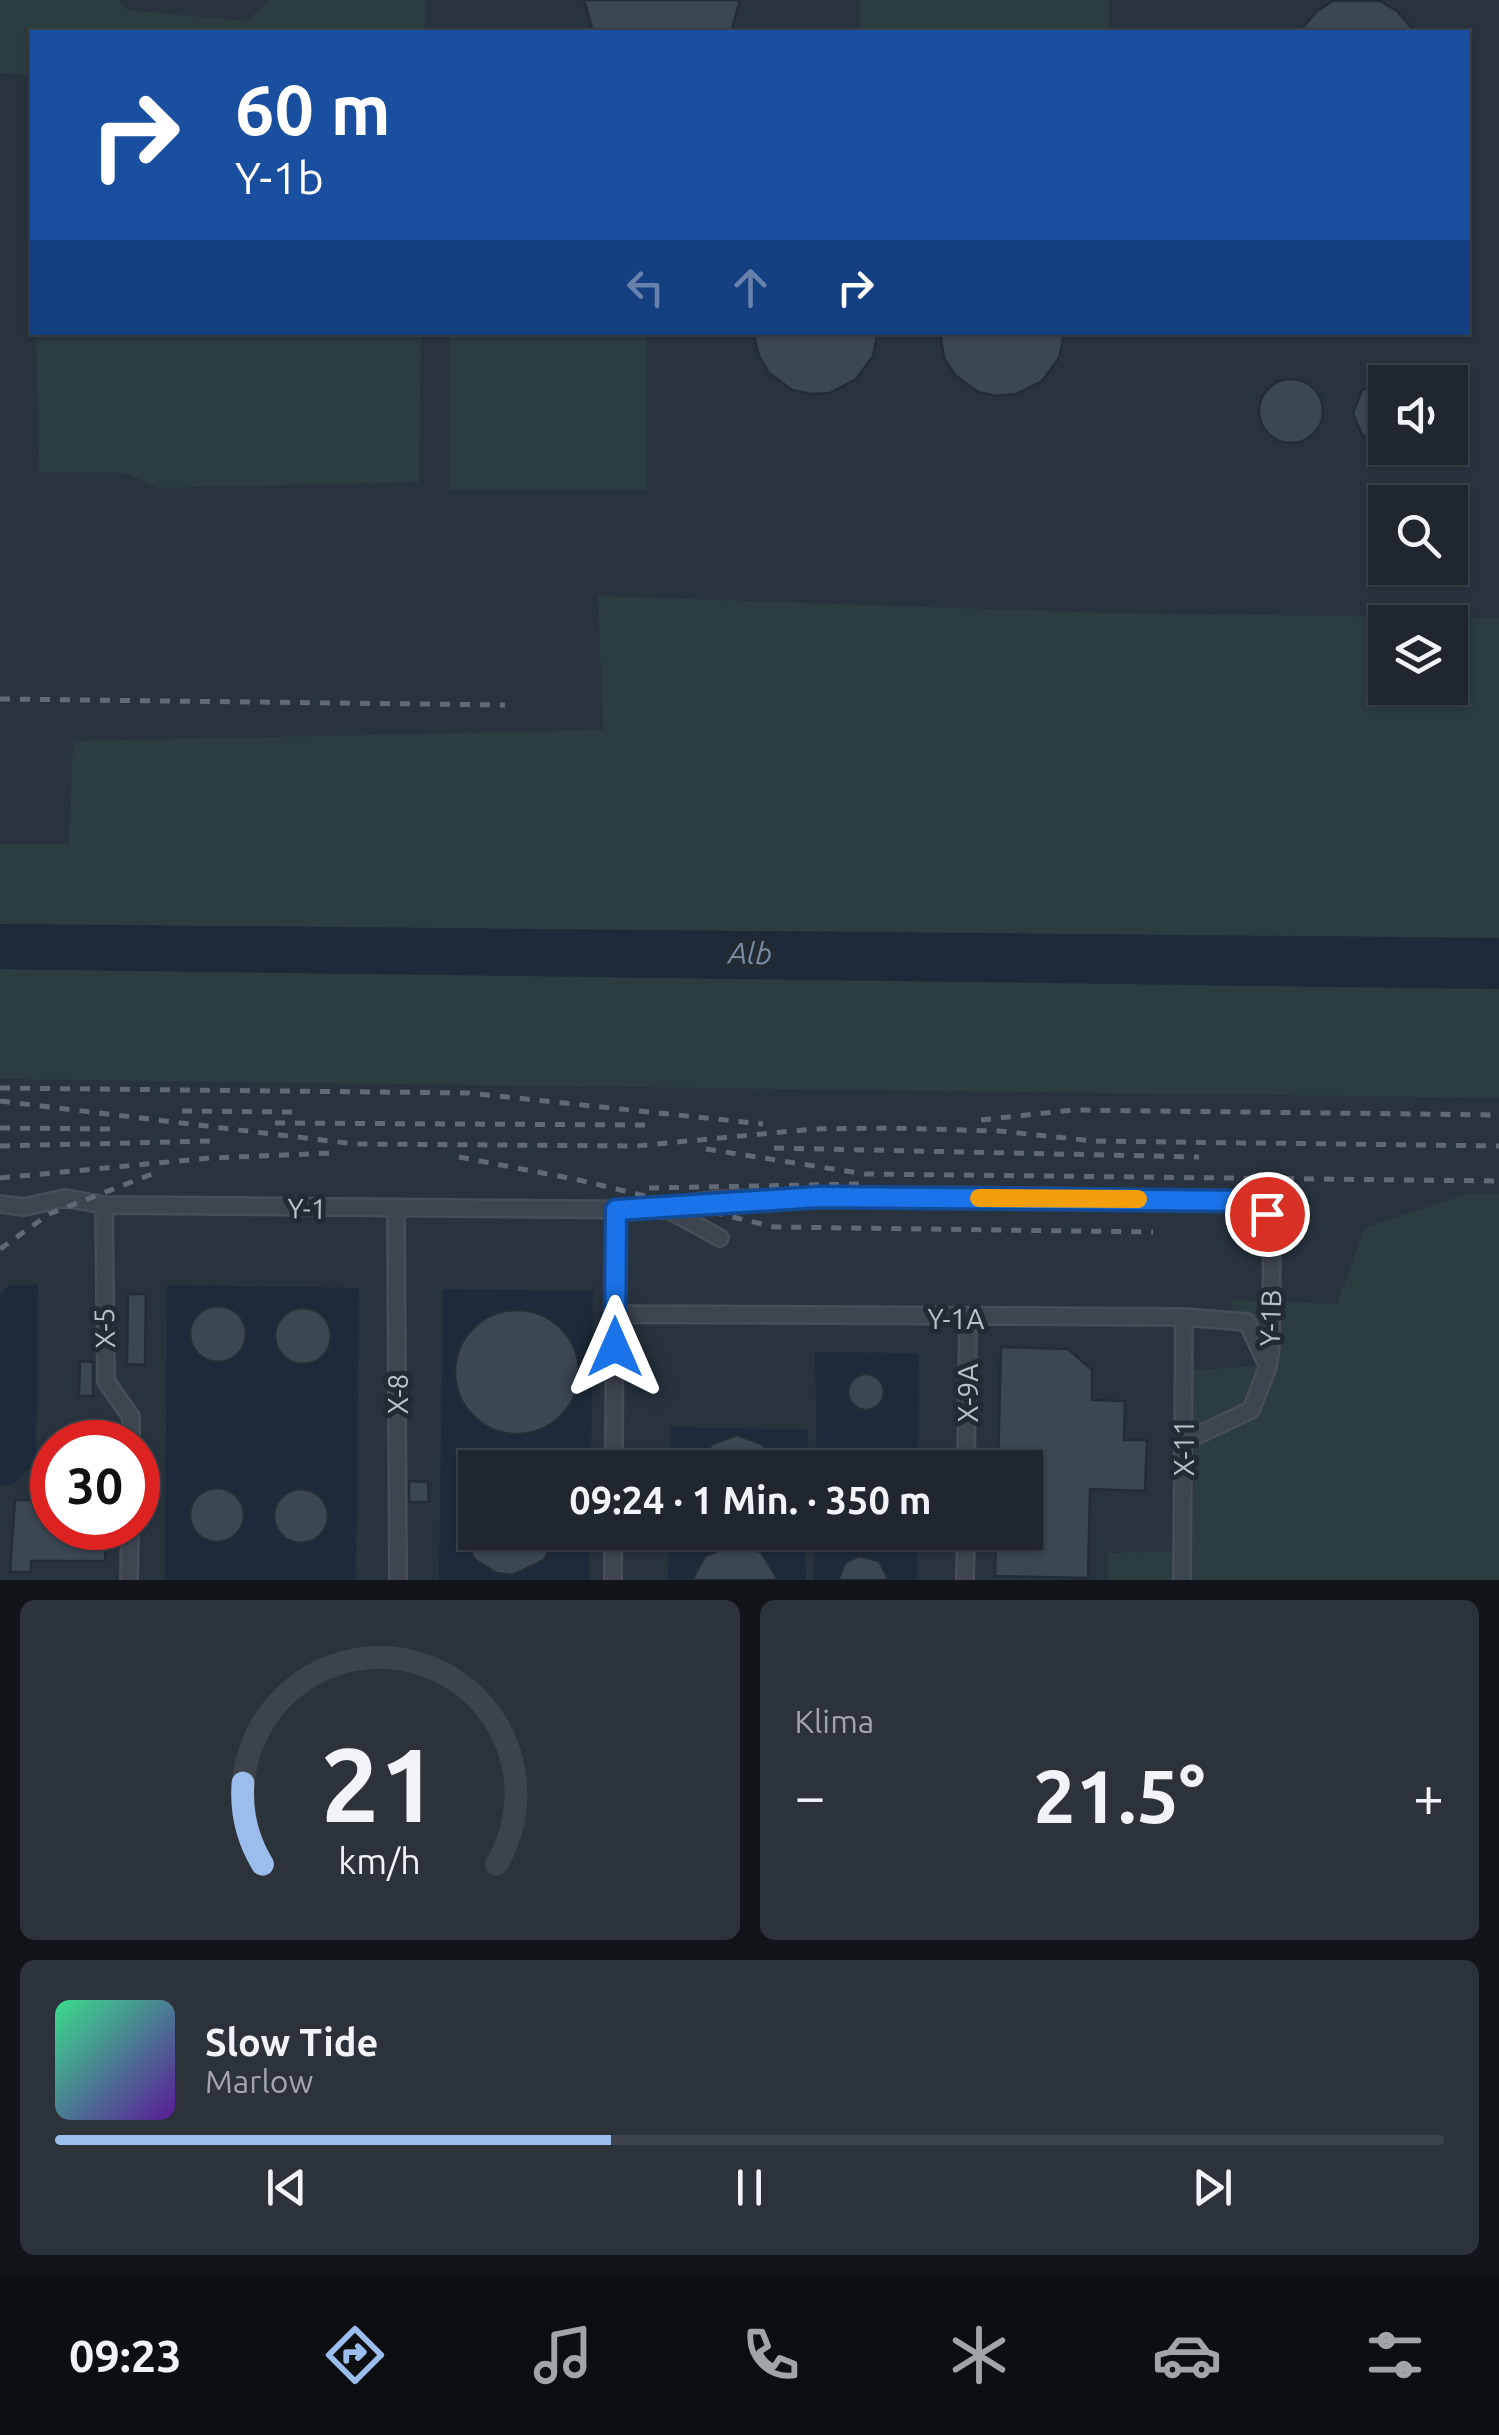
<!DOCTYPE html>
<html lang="de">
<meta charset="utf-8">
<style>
body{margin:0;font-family:Ubuntu,sans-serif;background:#2c323a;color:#f1f3f6;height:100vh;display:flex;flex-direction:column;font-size:38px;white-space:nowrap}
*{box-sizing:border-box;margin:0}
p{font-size:32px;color:#a1a5aa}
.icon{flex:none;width:55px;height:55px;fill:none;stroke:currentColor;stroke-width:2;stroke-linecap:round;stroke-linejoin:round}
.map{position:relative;height:1580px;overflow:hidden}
.sheet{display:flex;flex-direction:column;gap:20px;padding:20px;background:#111519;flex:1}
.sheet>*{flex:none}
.banner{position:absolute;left:30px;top:30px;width:1440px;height:305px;border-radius:0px;box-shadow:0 2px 8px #0004,0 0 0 2px #3c434a;background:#1a4fa0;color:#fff;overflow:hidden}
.fabs{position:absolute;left:1368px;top:365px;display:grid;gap:20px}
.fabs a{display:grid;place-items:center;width:100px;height:100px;border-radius:0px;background:#1f262e;box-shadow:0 2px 8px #0004,0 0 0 2px #3c434a;font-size:50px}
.speed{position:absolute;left:30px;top:1420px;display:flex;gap:20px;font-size:50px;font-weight:700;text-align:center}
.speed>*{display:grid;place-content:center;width:130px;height:130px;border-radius:50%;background:#1f262e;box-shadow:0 2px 8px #0004,0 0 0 2px #3c434a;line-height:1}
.speed .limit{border:15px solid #d22;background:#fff;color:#111}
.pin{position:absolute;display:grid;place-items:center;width:85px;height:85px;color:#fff;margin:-42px;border:5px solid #fff;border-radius:50%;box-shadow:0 2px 10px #0007}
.me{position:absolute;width:110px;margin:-55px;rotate:0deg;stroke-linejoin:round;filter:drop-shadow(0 0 8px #0008)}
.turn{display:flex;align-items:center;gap:35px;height:210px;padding:0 40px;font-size:45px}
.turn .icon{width:130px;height:130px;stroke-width:2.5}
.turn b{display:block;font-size:70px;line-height:85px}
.lanes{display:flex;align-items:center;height:95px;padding:0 40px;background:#0003;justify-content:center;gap:50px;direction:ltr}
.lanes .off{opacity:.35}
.big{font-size:75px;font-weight:700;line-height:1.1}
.sheet .widget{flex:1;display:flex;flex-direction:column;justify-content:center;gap:15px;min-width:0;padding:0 35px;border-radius:15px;background:#2c323a}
.sheet .dial{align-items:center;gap:0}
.dial svg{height:260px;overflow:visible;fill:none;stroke:#3c434a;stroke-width:7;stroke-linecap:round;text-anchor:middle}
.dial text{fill:#f1f3f6;stroke:none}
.song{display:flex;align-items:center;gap:30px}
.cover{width:120px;height:120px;border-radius:15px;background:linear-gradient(135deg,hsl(150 70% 55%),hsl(270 70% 35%))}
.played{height:10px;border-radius:5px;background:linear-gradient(90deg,#9cbdeb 40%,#3c434a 40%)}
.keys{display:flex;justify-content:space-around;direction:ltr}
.heat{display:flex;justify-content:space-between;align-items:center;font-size:55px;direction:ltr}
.sheet .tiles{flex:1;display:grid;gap:20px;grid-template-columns:1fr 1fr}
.widget:last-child{grid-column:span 2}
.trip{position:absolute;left:458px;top:1450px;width:585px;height:100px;border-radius:0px;background:#1f262e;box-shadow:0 2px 8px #0004,0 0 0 2px #3c434a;font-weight:700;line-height:100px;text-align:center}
.tab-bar{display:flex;height:160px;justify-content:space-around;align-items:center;background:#0c0f12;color:#a1a5aa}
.tab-bar .icon{width:70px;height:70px}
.tab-bar .active{color:#9cbdeb}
.tab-bar b{font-size:45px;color:#f1f3f6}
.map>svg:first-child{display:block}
.green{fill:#2b3d3f;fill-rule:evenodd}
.water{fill:#1d2a3b}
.building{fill:#3c4754;stroke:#242c36;stroke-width:2.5}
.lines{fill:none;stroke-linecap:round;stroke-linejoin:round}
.street-casing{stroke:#474e58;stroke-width:20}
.street{stroke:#3d454e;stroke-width:15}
.rail{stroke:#606975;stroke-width:5;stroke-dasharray:10 10;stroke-linecap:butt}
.route-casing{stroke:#114b97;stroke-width:25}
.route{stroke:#1a73e8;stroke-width:18}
.slow{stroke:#f59e0b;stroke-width:18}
.labels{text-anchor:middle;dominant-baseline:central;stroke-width:10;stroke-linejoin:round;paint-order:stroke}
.street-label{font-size:28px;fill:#bac0c9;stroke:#222a34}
.water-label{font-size:30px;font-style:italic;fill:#778ba3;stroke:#222a34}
</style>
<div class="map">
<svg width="1499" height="1580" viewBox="0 0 1499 1580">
<rect width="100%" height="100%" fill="#29333e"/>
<path class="green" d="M0 0H119L127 10 247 21 269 0H426L425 32H32V174L30 75 0 73Z
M860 0H1109V32H860Z
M36 333H421L419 482 158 488 127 473 39 472Z
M450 333H647V490H450Z
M598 596 1109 613 1499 618V938L0 924V844H69L73 741 603 730ZM1385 622H1450V688H1385Z
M0 969 1499 989V1098L0 1079Z
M1466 1194H1499V1580H1108L1107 1553 1191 1551 1193 1370 1257 1366 1255 1324 1234 1315 1231 1300 1337 1304 1365 1228Z"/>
<path class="water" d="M0 924 1499 938V989L0 969Z
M9 1285H38L36 1462 13 1485H0V1295Z
M167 1285 359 1288 356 1580H165Z
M443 1289 593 1291 591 1467 475 1468V1532L590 1533 589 1580H439Z
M815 1352 919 1353 918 1467H817Z
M671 1427 808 1430V1467L670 1468Z
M669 1533H806V1580H668Z
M815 1533H917V1580H814Z"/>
<path class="building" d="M584 0H740L731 32H593Z
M1333 1H1380L1397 11 1415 32H1299L1317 11Z
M753 332H878L873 356 856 379 830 393 811 394 792 390 769 373 759 356Z
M940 332H1063V339L1059 358 1042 381 1016 394 997 396 978 392 955 375 944 358Z
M1259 411a32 32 0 1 1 64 0a32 32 0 1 1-64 0Z
M1385 381V445L1362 435 1353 413 1362 390Z
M128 1294H146L145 1365 127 1364Z
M190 1334a28 28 0 1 1 56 0a28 28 0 1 1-56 0Z
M275 1336a28 28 0 1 1 56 0a28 28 0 1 1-56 0Z
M455 1372a62 62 0 1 1 124 0a62 62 0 1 1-124 0Z
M1001 1347 1068 1349 1092 1370V1400L1125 1401 1124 1440H1147L1145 1491 1090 1489 1088 1578 995 1576 996 1532H1025V1468H998Z
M80 1361 93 1362V1396H79Z
M848 1392a18 18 0 1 1 36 0a18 18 0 1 1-36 0Z
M737 1435 762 1444 780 1468H696L712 1444Z
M409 1481 428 1482 429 1502H409Z
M190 1515a27 27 0 1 1 54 0a27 27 0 1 1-54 0Z
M471 1488H475V1532H557L544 1560 513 1575 496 1573 474 1559 462 1527Z
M274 1516a27 27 0 1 1 54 0a27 27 0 1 1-54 0Z
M15 1500H52V1528H106L105 1561H31V1572H10Z
M735 1544 761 1552 778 1580H692L705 1556Z
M859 1556 879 1561 889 1580H838L845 1563Z"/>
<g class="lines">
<defs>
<path id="street" d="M0 1204 24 1207 65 1198 104 1205 669 1210 720 1238
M104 1205 106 1381 131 1417V1442
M396 1209 398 1580
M669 1210C702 1195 753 1199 790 1198 942 1192 1095 1198 1247 1201L1259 1205 1272 1228 1271 1346 1268 1367 1251 1410 1183 1442
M615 1314 1184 1317 1247 1322 1268 1367
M614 1468 615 1210
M966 1468 968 1318
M129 1580 130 1528
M613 1580V1532
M965 1580 966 1532
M1182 1580 1184 1317"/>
</defs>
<use href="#street" class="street-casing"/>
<use href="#street" class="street"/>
<path class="rail" d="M0 699 505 705
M0 1088 469 1093 763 1124
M0 1101 355 1144 636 1146 814 1129 886 1128 999 1131 1094 1141 1499 1146
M182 1111 292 1112
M981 1120 1073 1110 1499 1115
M275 1123 645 1125
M0 1128 113 1129
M0 1146 212 1141
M774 1148 1199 1157
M706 1149 865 1174 1499 1181
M459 1157 579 1180 774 1227 1153 1232
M0 1178 210 1158 334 1153
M649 1188 859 1184
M0 1249 49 1214 157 1172"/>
</g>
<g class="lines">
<defs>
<path id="route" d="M615 1347 616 1210 819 1197 1247 1201 1267 1214"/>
</defs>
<use href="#route" class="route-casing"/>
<use href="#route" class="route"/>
<path class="slow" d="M979 1198 1138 1199"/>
</g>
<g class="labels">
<g class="street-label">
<text transform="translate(307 1208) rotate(1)">Y-1</text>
<text x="956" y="1318">Y-1A</text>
<text transform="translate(1270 1318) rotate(-88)">Y-1B</text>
<text transform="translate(104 1328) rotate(-92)">X-5</text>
<text transform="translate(967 1393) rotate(-90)">X-9A</text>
<text transform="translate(397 1394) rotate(-90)">X-8</text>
<text transform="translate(1183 1448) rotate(-90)">X-11</text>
</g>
<g class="water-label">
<text transform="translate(750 953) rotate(1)">Alb</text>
</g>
</g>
</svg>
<div class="fabs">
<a><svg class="icon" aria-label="sound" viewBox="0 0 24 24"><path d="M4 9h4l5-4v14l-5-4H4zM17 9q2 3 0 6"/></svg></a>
<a><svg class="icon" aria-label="search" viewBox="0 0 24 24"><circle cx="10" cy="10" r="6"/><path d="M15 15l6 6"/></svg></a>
<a><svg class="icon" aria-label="layers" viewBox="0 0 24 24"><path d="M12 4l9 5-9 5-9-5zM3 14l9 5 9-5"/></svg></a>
</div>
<div class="speed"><div class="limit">30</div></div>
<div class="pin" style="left:1267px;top:1214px;background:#d93025"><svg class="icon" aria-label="arrive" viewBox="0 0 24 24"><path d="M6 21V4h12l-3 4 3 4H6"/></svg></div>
<svg class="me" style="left:615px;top:1347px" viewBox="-20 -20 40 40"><path d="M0-17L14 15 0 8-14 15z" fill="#1a73e8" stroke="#fff" stroke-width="4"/></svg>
<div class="trip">09:24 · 1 Min. · 350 m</div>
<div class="banner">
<div class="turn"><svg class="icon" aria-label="right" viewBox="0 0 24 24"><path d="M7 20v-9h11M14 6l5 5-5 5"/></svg><div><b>60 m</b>Y-1b</div></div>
<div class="lanes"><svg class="icon off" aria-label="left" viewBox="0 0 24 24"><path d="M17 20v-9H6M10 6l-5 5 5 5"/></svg><svg class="icon off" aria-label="ahead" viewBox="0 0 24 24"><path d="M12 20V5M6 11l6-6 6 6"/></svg><svg class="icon" aria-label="right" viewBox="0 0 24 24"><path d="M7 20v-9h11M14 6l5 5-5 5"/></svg></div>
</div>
</div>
<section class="sheet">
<div class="tiles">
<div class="widget dial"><svg viewBox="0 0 100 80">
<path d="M14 69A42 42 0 1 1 86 69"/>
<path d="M14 69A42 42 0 0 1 8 44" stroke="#9cbdeb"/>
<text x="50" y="56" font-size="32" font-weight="700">21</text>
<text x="50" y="72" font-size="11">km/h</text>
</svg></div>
<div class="widget"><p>Klima</p>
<div class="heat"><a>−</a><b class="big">21.5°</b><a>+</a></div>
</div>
<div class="widget">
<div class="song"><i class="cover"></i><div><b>Slow Tide</b><p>Marlow</p></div></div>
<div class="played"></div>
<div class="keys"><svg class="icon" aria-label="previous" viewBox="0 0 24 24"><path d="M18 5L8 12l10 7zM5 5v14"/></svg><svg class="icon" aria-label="pause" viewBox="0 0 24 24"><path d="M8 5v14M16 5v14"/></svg><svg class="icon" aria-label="next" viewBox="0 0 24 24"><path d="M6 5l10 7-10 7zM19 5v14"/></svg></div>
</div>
</div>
</section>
<nav class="tab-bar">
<b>09:23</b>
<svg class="icon active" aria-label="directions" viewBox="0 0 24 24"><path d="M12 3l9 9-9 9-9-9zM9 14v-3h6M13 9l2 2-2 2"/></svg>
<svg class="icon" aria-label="music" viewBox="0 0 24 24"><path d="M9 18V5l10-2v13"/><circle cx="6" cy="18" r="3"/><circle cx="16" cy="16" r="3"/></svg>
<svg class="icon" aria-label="phone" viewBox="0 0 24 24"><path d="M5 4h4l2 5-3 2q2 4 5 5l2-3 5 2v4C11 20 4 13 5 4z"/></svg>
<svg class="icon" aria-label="climate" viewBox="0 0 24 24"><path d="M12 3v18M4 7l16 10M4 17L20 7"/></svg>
<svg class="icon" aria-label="car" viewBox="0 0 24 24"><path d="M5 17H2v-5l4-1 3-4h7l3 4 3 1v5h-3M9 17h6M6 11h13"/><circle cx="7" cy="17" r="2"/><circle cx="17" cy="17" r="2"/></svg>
<svg class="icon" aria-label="filters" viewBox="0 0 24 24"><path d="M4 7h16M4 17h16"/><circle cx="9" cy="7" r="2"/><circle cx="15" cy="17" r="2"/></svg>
</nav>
